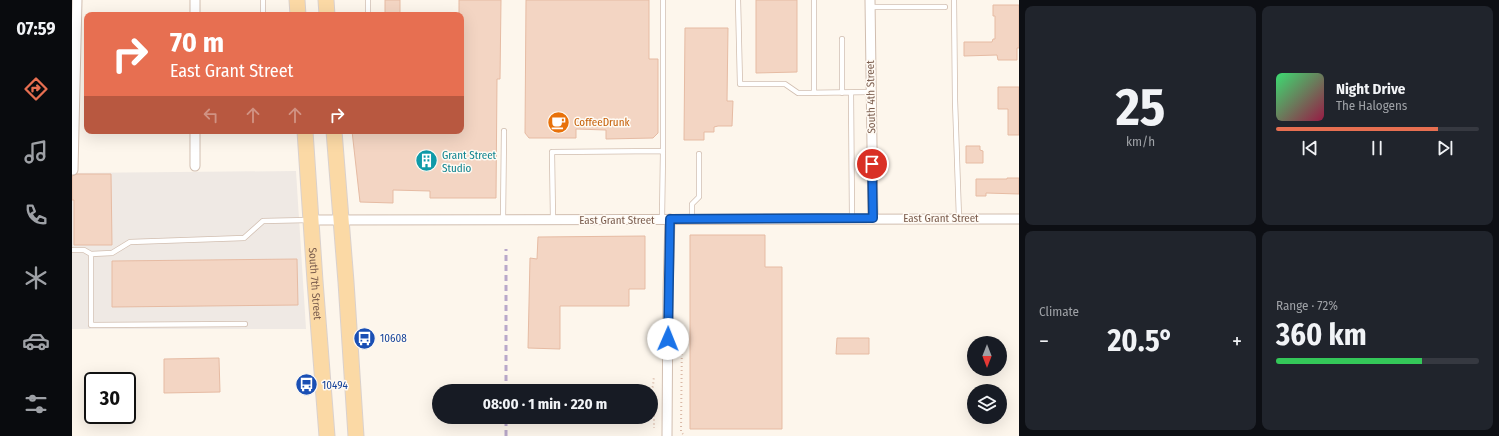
<!DOCTYPE html>
<meta charset="utf-8">
<style>
body{margin:0;font-family:"Fira Sans Condensed",sans-serif;background:#20242c;color:#f1f3f6;height:100vh;display:flex;flex-direction:column;font-size:15px;white-space:nowrap}
*{box-sizing:border-box;margin:0}
p{font-size:13px;color:#9ea1a6}
.icon{flex:none;width:22px;height:22px;fill:none;stroke:currentColor;stroke-width:2;stroke-linecap:round;stroke-linejoin:round}
.map{position:relative;flex:1;overflow:hidden}
.drawer{display:flex;flex-direction:column;gap:6px;padding:6px;background:#0d0f14;width:480px}
.drawer>*{flex:none}
.guide{position:absolute;left:12px;top:12px;width:380px;height:122px;border-radius:8px;box-shadow:0 4px 16px #0002;background:#e76f51;color:#fff;overflow:hidden}
.needle{width:26px;rotate:180deg}
.fabs{position:absolute;left:895px;top:336px;display:grid;gap:8px}
.fabs a{display:grid;place-items:center;width:40px;height:40px;border-radius:50%;background:#171b24;box-shadow:0 4px 16px #0002;font-size:20px}
.speed{position:absolute;left:12px;top:372px;display:flex;gap:8px;font-size:20px;font-weight:700;text-align:center}
.speed>*{display:grid;place-content:center;width:52px;height:52px;border-radius:50%;background:#171b24;box-shadow:0 4px 16px #0002;line-height:1}
.speed .limit{border:2px solid #111;border-radius:6px;background:#fff;color:#111}
.pin{position:absolute;display:grid;place-items:center;width:34px;height:34px;color:#fff;margin:-17px;border:2px solid #fff;border-radius:50%;box-shadow:0 1px 4px #0007}
.me{position:absolute;width:44px;margin:-22px;rotate:1deg;stroke-linejoin:round;filter:drop-shadow(0 0 3px #0008)}
.turn{display:flex;align-items:center;gap:14px;height:84px;padding:0 20px;font-size:18px}
.turn .icon{width:52px;height:52px;stroke-width:2.5}
.turn b{display:block;font-size:28px;line-height:34px}
.lanes{display:flex;align-items:center;height:38px;padding:0 20px;background:#0003;justify-content:center;gap:20px;direction:ltr}
.lanes .off{opacity:.35}
.big{font-size:30px;font-weight:700;line-height:1.1}
.drawer .widget{flex:1;display:flex;flex-direction:column;justify-content:center;gap:6px;min-width:0;padding:0 14px;border-radius:8px;background:#20242c}
.drawer .dial{align-items:center;gap:0}
.dial b{font-size:52px;line-height:1}
.song{display:flex;align-items:center;gap:12px}
.cover{width:48px;height:48px;border-radius:6px;background:linear-gradient(135deg,hsl(140 70% 55%),hsl(340 70% 35%))}
.played{height:4px;border-radius:2px;background:linear-gradient(90deg,#e76f51 80%,#363941 80%)}
.keys{display:flex;justify-content:space-around;direction:ltr}
.heat{display:flex;justify-content:space-between;align-items:center;font-size:22px;direction:ltr}
.charge{height:6px;border-radius:3px;background:linear-gradient(90deg,#34c759 72%,#363941 0)}
.drawer .tiles{flex:1;display:grid;gap:6px;grid-template-columns:repeat(2,1fr)}
.trip{position:absolute;left:360px;top:384px;width:226px;height:40px;border-radius:20px;background:#171b24;box-shadow:0 4px 16px #0002;font-weight:700;line-height:40px;text-align:center}
main{display:flex;flex:1;min-height:0}
.tabs{display:flex;flex-direction:column;width:72px;justify-content:space-around;align-items:center;background:#090b0e;color:#9ea1a6}
.tabs .icon{width:28px;height:28px}
.tabs .current{color:#e76f51}
.tabs b{font-size:18px;color:#f1f3f6}
.map>svg:first-child{display:block}
.industrial{fill:#efe9e4}
.building{fill:#f3d5c3;stroke:#e6bba3}
.lines{fill:none;stroke-linecap:round;stroke-linejoin:round}
.service-casing{stroke:#d1beb0;stroke-width:6}
.minor-casing{stroke:#d1beb0;stroke-width:11}
.primary-casing{stroke:#dad1cd;stroke-width:17}
.path{stroke:#d9b8a5;stroke-width:2;stroke-dasharray:1 3;stroke-linecap:butt}
.service{stroke:#fff;stroke-width:4.5}
.minor{stroke:#fff;stroke-width:9}
.primary{stroke:#fbd9a5;stroke-width:15}
.rail{stroke:#b9a8c9;stroke-width:3;stroke-dasharray:6 4;stroke-linecap:butt}
.route-casing{stroke:#114b97;stroke-width:10}
.route{stroke:#1a73e8;stroke-width:7}
.labels{text-anchor:middle;dominant-baseline:central;stroke-width:3;stroke-linejoin:round;paint-order:stroke}
.street-label{font-size:11px;fill:#7a5c4d;stroke:#fffaf3}
.food-label{font-size:11px;fill:#c56008;stroke:#fffaf3;text-anchor:start}
.culture-label{font-size:11px;fill:#0d838f;stroke:#fffaf3;text-anchor:start}
.transit-label{font-size:11px;fill:#164399;stroke:#fffaf3;text-anchor:start}
</style>
<main>
<nav class="tabs">
<b>07:59</b>
<svg class="icon current" aria-label="directions" viewBox="0 0 24 24"><path d="M12 3l9 9-9 9-9-9zM9 14v-3h6M13 9l2 2-2 2"/></svg>
<svg class="icon" aria-label="music" viewBox="0 0 24 24"><path d="M9 18V5l10-2v13"/><circle cx="6" cy="18" r="3"/><circle cx="16" cy="16" r="3"/></svg>
<svg class="icon" aria-label="phone" viewBox="0 0 24 24"><path d="M5 4h4l2 5-3 2q2 4 5 5l2-3 5 2v4C11 20 4 13 5 4z"/></svg>
<svg class="icon" aria-label="climate" viewBox="0 0 24 24"><path d="M12 3v18M4 7l16 10M4 17L20 7"/></svg>
<svg class="icon" aria-label="car" viewBox="0 0 24 24"><path d="M5 17H2v-5l4-1 3-4h7l3 4 3 1v5h-3M9 17h6M6 11h13"/><circle cx="7" cy="17" r="2"/><circle cx="17" cy="17" r="2"/></svg>
<svg class="icon" aria-label="filters" viewBox="0 0 24 24"><path d="M4 7h16M4 17h16"/><circle cx="9" cy="7" r="2"/><circle cx="15" cy="17" r="2"/></svg>
</nav>
<div class="map">
<svg width="947" height="436" viewBox="0 0 947 436">
<rect width="100%" height="100%" fill="#fdf6ec"/>
<path class="industrial" d="M224 171 234 329H0V173Z"/>
<path class="building" d="M313 0H328V15H313Z
M387 0H429L428 79H425L424 198H358V191L321 190V203L288 202 280 131H389V15H387Z
M454 0H577V59H586V133L581 138 534 139V130L504 129V138H457L453 133Z
M684 0H725V72L684 73Z
M921 5H947V48H945V60H926L925 55 892 56V42H920L921 39H923V16H921Z
M613 28H656L655 101H661L660 126H646L642 127V132H632V140H612Z
M926 87H947V135H936V109H926Z
M894 146H908V150L911 151V163H894Z
M5 174H39L40 245H2V200H0V176Z
M935 178H947V194L914 193V196H904V179H935Z
M618 235H693V267H710V429H618Z
M573 236V289H557V306H488V349L456 348 458 258 465 259 466 237Z
M225 259 226 305 40 307V261Z
M765 338H797V354H764Z
M147 358 148 392 92 393V359Z"/>
<g class="lines">
<defs>
<path id="service" d="M296 0V15
M591 0V151
M666 0 668 84H713L726 93 799 92
M742 0V93
M882 0 883 100 887 218
M798 7H873
M191 15V0
M770 39V93
M779 93 780 218
M620 219V204L627 197V154
M431 220 432 131
M481 220 480 152 591 151 590 219
M0 250H12L19 254
M173 324 19 325V254L40 253 58 242 172 238 191 221 237 220"/>
<path id="minor" d="M123 0V15
M798 0 801 218
M123 131V166
M1 170 5 0
M239 220 947 219
M595 436 596 292 598 219"/>
<g id="primary">
<path d="M225 0 226 15"/>
<path d="M254 0 255 15"/>
<path id="s1" d="M233 131 243 281 255 436"/>
<path d="M262 131 274 282 284 436"/>
</g>
</defs>
<use href="#service" class="service-casing"/>
<use href="#minor" class="minor-casing"/>
<use href="#primary" class="primary-casing"/>
<path class="path" d="M610 334 609 432 611 434
M579 391 581 386 582 376
M579 413 582 415V428"/>
<use href="#service" class="service"/>
<use href="#minor" class="minor"/>
<use href="#primary" class="primary"/>
<path class="rail" d="M434 391V249
M434 436V417"/>
</g>
<g class="lines">
<defs>
<path id="route" d="M596 339 598 219 801 218 800 164"/>
</defs>
<use href="#route" class="route-casing"/>
<use href="#route" class="route"/>
</g>
<defs>
<symbol id="cafe-disc" viewBox="-11 -11 22 22"><circle r="9.5" fill="#e8710a" stroke="#fffaf3"/><path d="M-5.5-4.5H6V0H3Q3 3.5 0 3.5H-2.5Q-5.5 3.5-5.5 0ZM3-3.2v2h1.7v-2ZM-6 4.5H4V6H-6Z" fill="#fff"/></symbol>
<symbol id="building-disc" viewBox="-11 -11 22 22"><circle r="9.5" fill="#0f9aa8" stroke="#fffaf3"/><path d="M-4-6H4V6H1V3H-1V6H-4ZM-2.5-4.3h1.7v1.8h-1.7ZM.8-4.3h1.7v1.8H.8ZM-2.5-1h1.7V.8h-1.7ZM.8-1h1.7V.8H.8Z" fill="#fff"/></symbol>
<symbol id="bus-disc" viewBox="-11 -11 22 22"><circle r="9.5" fill="#1a4fb4" stroke="#fffaf3"/><path d="M-5-6H5V4H4V6H2V4H-2V6H-4V4H-5ZM-3.5-4V0h7V-4ZM-3.5 1.2v1.5H-2V1.2ZM2 1.2v1.5H3.5V1.2Z" fill="#fff"/></symbol>
</defs>
<g fill-rule="evenodd">
<use href="#cafe-disc" x="474" y="110" width="25" height="25"/>
<use href="#building-disc" x="342" y="148" width="25" height="25"/>
<use href="#bus-disc" x="280" y="326" width="25" height="25"/>
<use href="#bus-disc" x="222" y="372" width="25" height="25"/>
</g>
<g class="labels">
<g class="street-label">
<text transform="translate(799 97) rotate(-91)">South 4th Street</text>
<text x="869" y="218">East Grant Street</text>
<text x="545" y="220">East Grant Street</text>
<text stroke="none"><textPath href="#s1" startOffset="153">South 7th Street</textPath></text>
</g>
<g class="food-label">
<text x="502" y="122">CoffeeDrunk</text>
</g>
<g class="culture-label">
<text x="370" y="155">Grant Street<tspan x="370" dy="13">Studio</tspan></text>
</g>
<g class="transit-label">
<text x="308" y="338">10608</text>
<text x="250" y="385">10494</text>
</g>
</g>
</svg>
<div class="fabs">
<a><svg class="needle" viewBox="-14 -14 28 28"><path d="M0-13l5 13h-10z" fill="#e53935"/><path d="M0 13l5-13h-10z" fill="#9ea1a6"/></svg></a>
<a><svg class="icon" aria-label="layers" viewBox="0 0 24 24"><path d="M12 4l9 5-9 5-9-5zM3 14l9 5 9-5"/></svg></a>
</div>
<div class="speed"><div class="limit">30</div></div>
<div class="pin" style="left:800px;top:164px;background:#d93025"><svg class="icon" aria-label="arrive" viewBox="0 0 24 24"><path d="M6 21V4h12l-3 4 3 4H6"/></svg></div>
<svg class="me" style="left:596px;top:339px" viewBox="-20 -20 40 40"><circle r="19" fill="#fff"/><path d="M0-13L10 11 0 6-10 11z" fill="#1a73e8"/></svg>
<div class="trip">08:00 · 1 min · 220 m</div>
<div class="guide">
<div class="turn"><svg class="icon" aria-label="right" viewBox="0 0 24 24"><path d="M7 20v-9h11M14 6l5 5-5 5"/></svg><div><b>70 m</b>East Grant Street</div></div>
<div class="lanes"><svg class="icon off" aria-label="left" viewBox="0 0 24 24"><path d="M17 20v-9H6M10 6l-5 5 5 5"/></svg><svg class="icon off" aria-label="ahead" viewBox="0 0 24 24"><path d="M12 20V5M6 11l6-6 6 6"/></svg><svg class="icon off" aria-label="ahead" viewBox="0 0 24 24"><path d="M12 20V5M6 11l6-6 6 6"/></svg><svg class="icon" aria-label="right" viewBox="0 0 24 24"><path d="M7 20v-9h11M14 6l5 5-5 5"/></svg></div>
</div>
</div>
<section class="drawer">
<div class="tiles">
<div class="widget dial"><b>25</b><p>km/h</p></div>
<div class="widget">
<div class="song"><i class="cover"></i><div><b>Night Drive</b><p>The Halogens</p></div></div>
<div class="played"></div>
<div class="keys"><svg class="icon" aria-label="previous" viewBox="0 0 24 24"><path d="M18 5L8 12l10 7zM5 5v14"/></svg><svg class="icon" aria-label="pause" viewBox="0 0 24 24"><path d="M8 5v14M16 5v14"/></svg><svg class="icon" aria-label="next" viewBox="0 0 24 24"><path d="M6 5l10 7-10 7zM19 5v14"/></svg></div>
</div>
<div class="widget"><p>Climate</p>
<div class="heat"><a>−</a><b class="big">20.5°</b><a>+</a></div>
</div>
<div class="widget"><p>Range · 72%</p><b class="big">360 km</b><div class="charge"></div></div>
</div>
</section>
</main>
